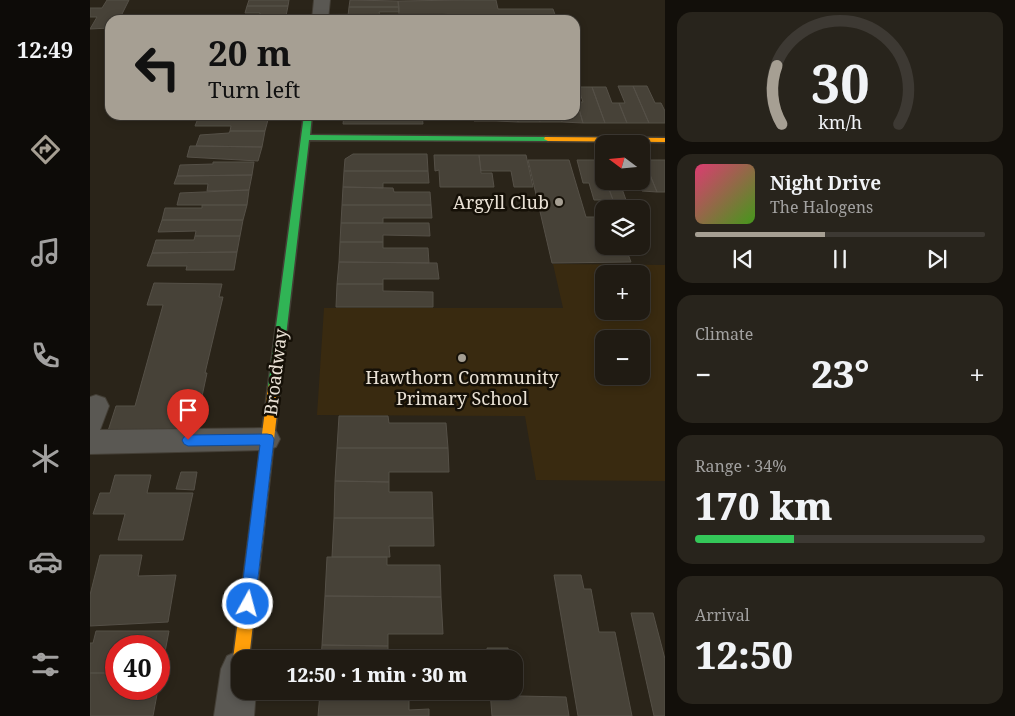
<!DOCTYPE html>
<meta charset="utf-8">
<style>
body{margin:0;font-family:"Noto Serif",serif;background:#28241c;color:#f1f3f6;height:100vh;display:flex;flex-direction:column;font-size:19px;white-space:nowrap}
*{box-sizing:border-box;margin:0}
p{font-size:16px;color:#a2a1a0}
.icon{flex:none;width:28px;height:28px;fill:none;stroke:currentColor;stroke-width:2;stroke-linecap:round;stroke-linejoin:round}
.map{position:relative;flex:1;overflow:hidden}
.sheet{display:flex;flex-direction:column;gap:12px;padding:12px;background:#120f0a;width:350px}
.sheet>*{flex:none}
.guide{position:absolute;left:15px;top:15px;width:475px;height:105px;border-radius:15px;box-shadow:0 2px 8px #0003,0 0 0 1px #3d3933;background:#a69f93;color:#111;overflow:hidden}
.needle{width:32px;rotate:286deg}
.controls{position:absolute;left:505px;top:135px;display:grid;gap:10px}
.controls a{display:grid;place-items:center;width:55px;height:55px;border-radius:10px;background:#201b13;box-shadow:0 2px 8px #0003,0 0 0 1px #3d3933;font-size:25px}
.speed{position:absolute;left:15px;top:635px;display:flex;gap:10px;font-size:25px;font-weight:700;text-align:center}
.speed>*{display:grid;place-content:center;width:65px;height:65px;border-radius:50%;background:#201b13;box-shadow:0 2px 8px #0003,0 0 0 1px #3d3933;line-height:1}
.speed .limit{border:8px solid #d22;background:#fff;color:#111}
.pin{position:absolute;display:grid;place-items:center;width:42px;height:42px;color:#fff;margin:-51px -21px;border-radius:50% 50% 50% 0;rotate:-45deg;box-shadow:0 0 5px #0007}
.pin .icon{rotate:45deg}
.me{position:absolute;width:55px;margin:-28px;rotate:7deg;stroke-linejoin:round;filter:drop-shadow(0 0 4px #0008)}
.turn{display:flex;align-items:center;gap:18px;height:105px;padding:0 20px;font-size:22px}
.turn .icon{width:65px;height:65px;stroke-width:2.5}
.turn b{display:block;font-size:35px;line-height:42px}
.big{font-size:38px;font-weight:800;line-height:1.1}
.sheet .card{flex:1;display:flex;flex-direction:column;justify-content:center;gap:8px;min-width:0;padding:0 18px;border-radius:15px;background:#28241c}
.sheet .dial{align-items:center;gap:0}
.dial svg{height:130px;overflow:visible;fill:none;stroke:#3d3933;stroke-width:7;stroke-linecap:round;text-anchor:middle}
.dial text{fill:#f1f3f6;stroke:none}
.song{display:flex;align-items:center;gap:15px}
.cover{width:60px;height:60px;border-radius:8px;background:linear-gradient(135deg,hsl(340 70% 55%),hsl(100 70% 35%))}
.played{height:5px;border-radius:2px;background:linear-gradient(90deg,#a69f93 45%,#3d3933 45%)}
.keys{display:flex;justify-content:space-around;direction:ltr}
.heat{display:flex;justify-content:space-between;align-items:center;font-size:28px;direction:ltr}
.charge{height:8px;border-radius:4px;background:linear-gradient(90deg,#34c759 34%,#3d3933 0)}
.trip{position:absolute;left:141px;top:650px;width:292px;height:50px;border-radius:15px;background:#201b13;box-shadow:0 2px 8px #0003,0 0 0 1px #3d3933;font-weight:800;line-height:50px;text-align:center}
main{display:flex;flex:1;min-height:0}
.menu{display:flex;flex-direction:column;width:90px;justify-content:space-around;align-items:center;background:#0d0b08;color:#a2a1a0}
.menu .icon{width:35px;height:35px}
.menu .selected{color:#a69f93}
.menu b{font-size:22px;color:#f1f3f6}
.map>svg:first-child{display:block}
.built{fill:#392a10;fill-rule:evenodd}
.building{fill:#474238;stroke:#555047}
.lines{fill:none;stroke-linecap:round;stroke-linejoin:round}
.lane-casing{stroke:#433e35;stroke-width:2}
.street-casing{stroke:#433e35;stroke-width:2}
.fast-casing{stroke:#433e35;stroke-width:3}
.slow-casing{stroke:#433e35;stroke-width:3}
.lane{fill:#5a5853;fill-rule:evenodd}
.street{fill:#5a5853;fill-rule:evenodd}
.fast{fill:#30b455;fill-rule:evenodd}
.slow{fill:#ff9f0a;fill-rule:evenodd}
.route{fill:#1a73e8;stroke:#114b97}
.poi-dot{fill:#a69f93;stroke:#151007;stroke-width:2}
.labels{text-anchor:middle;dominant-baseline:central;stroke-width:5;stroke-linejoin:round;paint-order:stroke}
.poi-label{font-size:18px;fill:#e9e1d5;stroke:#151007;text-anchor:end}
.street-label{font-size:18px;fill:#e9e1d5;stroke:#151007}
</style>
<main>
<nav class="menu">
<b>12:49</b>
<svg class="icon selected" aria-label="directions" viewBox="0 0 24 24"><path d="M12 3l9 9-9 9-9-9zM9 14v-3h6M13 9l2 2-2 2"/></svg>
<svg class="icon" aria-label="music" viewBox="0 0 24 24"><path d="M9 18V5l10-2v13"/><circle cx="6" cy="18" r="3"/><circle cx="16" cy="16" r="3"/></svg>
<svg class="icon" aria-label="phone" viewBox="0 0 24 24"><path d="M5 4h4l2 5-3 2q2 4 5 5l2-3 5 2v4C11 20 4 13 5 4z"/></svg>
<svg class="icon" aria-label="climate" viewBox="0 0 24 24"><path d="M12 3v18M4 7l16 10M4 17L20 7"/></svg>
<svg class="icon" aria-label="car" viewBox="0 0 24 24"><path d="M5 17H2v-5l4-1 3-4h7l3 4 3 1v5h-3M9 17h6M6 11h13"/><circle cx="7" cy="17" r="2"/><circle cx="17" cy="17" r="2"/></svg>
<svg class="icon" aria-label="filters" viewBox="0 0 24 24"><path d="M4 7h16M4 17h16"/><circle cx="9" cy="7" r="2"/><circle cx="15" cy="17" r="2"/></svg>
</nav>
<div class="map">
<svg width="575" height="716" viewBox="0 0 575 716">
<rect width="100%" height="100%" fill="#2a2419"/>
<path class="built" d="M463 264 575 265V481L446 480 435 416 227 415 234 308H473ZM514 274H551V311H514ZM514 339H551V376H514Z"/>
<path class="building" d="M17 0H39L29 20H20V28L0 29 7 17H0V8H12Z
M159 0H199L198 6H157Z
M260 0 308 1 309 7H259Z
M375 0H406L408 9H463L467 20H381L380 15H309L308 1Z
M157 6H198L196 16H170V13H155Z
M259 7H309V12H289L290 16H258Z
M132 19H197V20Z
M528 86H543L559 123H537L529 103H535Z
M543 86H557L565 103H571L575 111V123H559Z
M488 87H502L515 123H493L487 102H493Z
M502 87H516L522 103H529L537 123H515Z
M485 102H487L493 123 472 122 470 115H485Z
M109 115H179V116Z
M254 115H332L333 124H253Z
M384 115H405L406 121H384Z
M405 115H427L428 122 406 121Z
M427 115H448L450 122H428Z
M448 115H470L472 122H450Z
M109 116H179L175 131H140L141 126H105Z
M140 131H175L172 147 106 146 110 135 139 133Z
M100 146H106L172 147 168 161 97 157Z
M263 154H337L338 171H254L255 159Z
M344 155H389L391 173H402L404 187H350L349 170 345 171Z
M389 155H436L443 187H424L421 171H391Z
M438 160H479L496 217H514V246H535L541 262 462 263Z
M487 160H509L514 175V181H516L523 200H504L499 183H493Z
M551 160H554L567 192 552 191 549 183H540L539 181H551Z
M554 160H575V192H567Z
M123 162H164L162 175 87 176 90 165 123 164Z
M254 171H338L339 183H293V188L253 187Z
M162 175 159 190 117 191 118 184H84L87 176Z
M516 181H539L540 183H530L536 200H523Z
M253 187 303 188 304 192H340L341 205H252Z
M159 190 157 205H87L90 193Z
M112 205H157L153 220H72L75 208H112Z
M252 205H341L342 218H293V223H251Z
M72 220H153L150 236H105L106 231 68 232Z
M251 223H339L340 236 293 235V242H250Z
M105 236H150L147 252 62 253 66 240H104Z
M250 242H293V248H338L339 263 249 262Z
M147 252 144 270H96L97 266H57L62 253Z
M249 262 347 263 349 279H293V284H247Z
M64 283 132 284 129 297H133L115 373H117L108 415H106L101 434H17L26 406H45L73 305H57Z
M247 284H293V291L343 292V307H246Z
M249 416H298L299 423H356L358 448H247Z
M247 448H358L359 472H299V482L245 481Z
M91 472H107L104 490 86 489Z
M25 475H61L57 493H103L93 540H28L35 514H3L10 493H20Z
M245 481 299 482V492H342L343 518H244Z
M244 518H343L344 546H299L300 557H242Z
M10 555H52L48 576 86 575 78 622 0 626V595Z
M237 557H297V565H350L351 597 235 596Z
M464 575H491L494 589H501L509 632H525L542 716H488Z
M235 596 351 597 353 634H298V646L232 645Z
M541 613H563L575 659V716H564Z
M6 631H79L71 673H69V646H26V673H0V643H3Z
M232 645 298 646V658L337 659H231Z
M397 648H418L420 659H398Z
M425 671 429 696 476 697 479 716H402L400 691H425Z
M0 673H26V689H68L63 716H0Z
M230 691H338V694L230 693Z
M230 693H319V710L339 709V716H228Z"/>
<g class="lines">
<defs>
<path id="lane" d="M352 14 357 15 359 20 223 19 230 15Z
M6 395 15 398 19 406 10 430 177 428 186 431 190 439 186 447 177 450 0 454V397Z"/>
<path id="street" d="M224 0H240L238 20H222Z
M150 650 163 656 165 659H150V691H166L164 716H124L131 669 137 656Z"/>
<path id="fast" d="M214 115H222L220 135 458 137 462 139 458 141 219 140 190 387 188 390 184 392 180 390 178 387Z"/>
<path id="slow" d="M455 137 575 138V142L458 141 454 139Z
M184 382 188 384 190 387 159 659H150V666L146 664 143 659 178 387 180 384Z"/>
</defs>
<use href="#lane" class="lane-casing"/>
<use href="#street" class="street-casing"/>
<use href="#fast" class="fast-casing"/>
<use href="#slow" class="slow-casing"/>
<use href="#lane" class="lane"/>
<use href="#street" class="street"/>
<use href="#fast" class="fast"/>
<use href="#slow" class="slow"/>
</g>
<path class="route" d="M177 434 182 435 184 439 165 604 163 609 158 611 153 609 150 604 170 445 98 446 94 444 92 440 94 437 98 435Z"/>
<g class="poi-dot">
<circle cx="469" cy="202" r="5"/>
<circle cx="372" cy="358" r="5"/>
</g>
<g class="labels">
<g class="poi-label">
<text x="459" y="202">Argyll Club</text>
<text x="372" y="377" text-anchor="middle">Hawthorn Community<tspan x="372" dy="21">Primary School</tspan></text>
</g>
<g class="street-label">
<text transform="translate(185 372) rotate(-83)">Broadway</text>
</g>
</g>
</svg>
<div class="controls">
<a><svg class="needle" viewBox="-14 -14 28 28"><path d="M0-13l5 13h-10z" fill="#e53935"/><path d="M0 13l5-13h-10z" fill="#a2a1a0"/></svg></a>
<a><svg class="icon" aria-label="layers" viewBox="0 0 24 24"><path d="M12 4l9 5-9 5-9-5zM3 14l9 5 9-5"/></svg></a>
<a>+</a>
<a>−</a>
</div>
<div class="speed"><div class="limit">40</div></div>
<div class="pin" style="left:98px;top:440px;background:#d93025"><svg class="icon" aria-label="arrive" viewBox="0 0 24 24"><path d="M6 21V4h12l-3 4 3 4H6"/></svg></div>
<svg class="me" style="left:158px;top:604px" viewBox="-20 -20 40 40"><circle r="17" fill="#1a73e8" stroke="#fff" stroke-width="3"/><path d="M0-11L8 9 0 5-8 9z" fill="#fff"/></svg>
<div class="trip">12:50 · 1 min · 30 m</div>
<div class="guide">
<div class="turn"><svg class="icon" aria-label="left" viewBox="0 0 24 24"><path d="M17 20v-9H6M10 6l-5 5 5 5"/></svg><div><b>20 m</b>Turn left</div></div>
</div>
</div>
<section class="sheet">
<div class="card dial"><svg viewBox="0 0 100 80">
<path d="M14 69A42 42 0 1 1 86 69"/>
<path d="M14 69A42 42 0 0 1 11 33" stroke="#a69f93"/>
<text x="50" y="56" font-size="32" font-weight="700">30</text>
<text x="50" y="72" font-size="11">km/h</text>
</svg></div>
<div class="card">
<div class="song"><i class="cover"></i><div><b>Night Drive</b><p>The Halogens</p></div></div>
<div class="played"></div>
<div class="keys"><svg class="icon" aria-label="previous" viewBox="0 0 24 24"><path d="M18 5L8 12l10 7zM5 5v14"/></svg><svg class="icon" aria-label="pause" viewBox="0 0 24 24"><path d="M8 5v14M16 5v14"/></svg><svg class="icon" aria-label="next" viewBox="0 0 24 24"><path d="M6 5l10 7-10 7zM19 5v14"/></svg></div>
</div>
<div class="card"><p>Climate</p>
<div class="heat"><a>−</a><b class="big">23°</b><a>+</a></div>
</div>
<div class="card"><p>Range · 34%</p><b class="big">170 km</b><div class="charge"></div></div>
<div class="card"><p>Arrival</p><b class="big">12:50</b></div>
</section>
</main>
